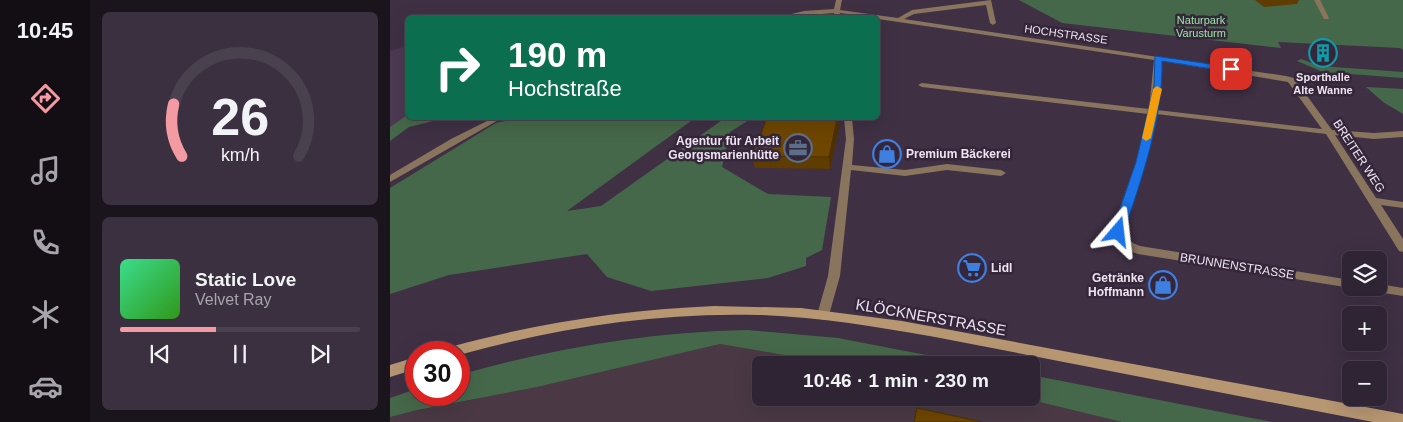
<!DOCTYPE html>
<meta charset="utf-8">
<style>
body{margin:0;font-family:Arial,sans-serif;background:#3b303f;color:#f1f3f6;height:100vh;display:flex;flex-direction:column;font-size:19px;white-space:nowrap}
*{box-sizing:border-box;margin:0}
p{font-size:16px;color:#a7a4ac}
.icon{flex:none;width:28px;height:28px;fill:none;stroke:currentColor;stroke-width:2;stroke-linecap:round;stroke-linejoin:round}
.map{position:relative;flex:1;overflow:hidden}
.side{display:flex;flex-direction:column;gap:12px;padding:12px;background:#1a141c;width:300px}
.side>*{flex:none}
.top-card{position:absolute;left:15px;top:15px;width:475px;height:105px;border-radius:8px;box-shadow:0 5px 20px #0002,0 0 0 1px #4a414e;background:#0b6e4f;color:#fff;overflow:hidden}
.controls{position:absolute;left:952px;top:251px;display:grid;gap:10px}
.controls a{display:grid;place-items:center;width:45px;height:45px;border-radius:8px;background:#2f2433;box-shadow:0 5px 20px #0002,0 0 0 1px #4a414e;font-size:25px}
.speed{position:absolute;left:15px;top:341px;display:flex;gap:10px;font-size:25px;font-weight:700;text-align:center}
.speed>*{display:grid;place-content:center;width:65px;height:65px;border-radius:50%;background:#2f2433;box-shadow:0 5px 20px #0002,0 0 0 1px #4a414e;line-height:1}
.speed .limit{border:8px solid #d22;background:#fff;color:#111}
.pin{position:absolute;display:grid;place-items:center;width:42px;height:42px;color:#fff;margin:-21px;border-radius:10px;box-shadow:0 2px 8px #0006}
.me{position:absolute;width:55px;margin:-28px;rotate:17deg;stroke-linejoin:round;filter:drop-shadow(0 0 4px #0008)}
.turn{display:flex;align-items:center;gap:18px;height:105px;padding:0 20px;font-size:22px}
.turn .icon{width:65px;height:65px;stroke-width:2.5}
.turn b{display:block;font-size:35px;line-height:42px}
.side .tile{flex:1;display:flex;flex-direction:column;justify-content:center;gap:8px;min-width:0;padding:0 18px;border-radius:8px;background:#3b303f}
.side .dial{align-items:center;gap:0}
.dial svg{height:130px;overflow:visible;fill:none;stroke:#4a414e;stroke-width:7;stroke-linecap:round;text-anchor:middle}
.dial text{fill:#f1f3f6;stroke:none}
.song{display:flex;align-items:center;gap:15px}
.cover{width:60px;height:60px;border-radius:8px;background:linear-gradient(135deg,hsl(150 70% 55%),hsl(110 70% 35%))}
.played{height:5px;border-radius:2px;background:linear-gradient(90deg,#f49aa2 40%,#4a414e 40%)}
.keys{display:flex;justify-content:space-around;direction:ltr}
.trip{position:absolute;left:362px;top:356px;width:288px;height:50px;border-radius:8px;background:#2f2433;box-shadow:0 5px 20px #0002,0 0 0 1px #4a414e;font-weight:600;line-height:50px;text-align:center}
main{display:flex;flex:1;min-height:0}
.tab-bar{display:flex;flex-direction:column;width:90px;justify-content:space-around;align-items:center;background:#130e14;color:#a7a4ac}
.tab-bar .icon{width:35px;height:35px}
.tab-bar .on{color:#f49aa2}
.tab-bar b{font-size:22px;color:#f1f3f6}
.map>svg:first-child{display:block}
.built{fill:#4c3952}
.industrial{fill:#4a3944}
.green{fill:#46684a}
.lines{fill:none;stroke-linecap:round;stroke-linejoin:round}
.street{fill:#89745e;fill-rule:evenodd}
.secondary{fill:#b79672;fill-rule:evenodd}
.wall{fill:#5f3c00}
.shaded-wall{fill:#4d3100}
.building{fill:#6e4600;stroke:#4d3100}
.route{fill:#1a73e8;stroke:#114b97}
.slow{fill:#f59e0b}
.labels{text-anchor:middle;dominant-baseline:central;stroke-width:5;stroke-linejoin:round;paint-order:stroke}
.far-park-label{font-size:11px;fill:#98e7a2;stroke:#35263a}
.far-street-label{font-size:11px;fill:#eee4f1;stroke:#35263a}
.far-poi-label{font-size:11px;font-weight:bold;fill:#eee4f1;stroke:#35263a}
.poi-label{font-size:12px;font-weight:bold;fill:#eee4f1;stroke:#35263a;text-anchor:end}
.street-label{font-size:12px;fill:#eee4f1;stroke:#35263a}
.near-street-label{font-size:15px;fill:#eee4f1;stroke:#35263a}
</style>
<main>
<nav class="tab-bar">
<b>10:45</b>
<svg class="icon on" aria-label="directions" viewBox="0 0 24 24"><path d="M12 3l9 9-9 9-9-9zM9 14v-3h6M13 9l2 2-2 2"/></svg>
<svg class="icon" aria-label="music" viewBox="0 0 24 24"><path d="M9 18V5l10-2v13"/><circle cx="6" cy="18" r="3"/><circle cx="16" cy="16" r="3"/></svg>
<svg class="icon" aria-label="phone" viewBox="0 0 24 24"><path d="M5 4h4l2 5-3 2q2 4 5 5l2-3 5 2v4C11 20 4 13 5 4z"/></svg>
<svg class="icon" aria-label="climate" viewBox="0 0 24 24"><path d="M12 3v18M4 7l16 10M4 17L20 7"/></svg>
<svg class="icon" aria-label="car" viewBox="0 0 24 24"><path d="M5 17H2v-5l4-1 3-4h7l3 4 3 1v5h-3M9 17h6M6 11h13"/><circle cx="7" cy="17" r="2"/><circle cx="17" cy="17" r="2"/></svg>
</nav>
<section class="side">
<div class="tile dial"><svg viewBox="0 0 100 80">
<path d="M14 69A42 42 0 1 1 86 69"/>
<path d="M14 69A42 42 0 0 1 9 37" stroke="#f49aa2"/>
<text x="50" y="56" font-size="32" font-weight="700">26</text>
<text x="50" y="72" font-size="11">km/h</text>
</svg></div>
<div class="tile">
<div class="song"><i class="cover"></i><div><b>Static Love</b><p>Velvet Ray</p></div></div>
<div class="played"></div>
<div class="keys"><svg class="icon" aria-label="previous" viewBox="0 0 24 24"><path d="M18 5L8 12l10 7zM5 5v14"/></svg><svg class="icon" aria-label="pause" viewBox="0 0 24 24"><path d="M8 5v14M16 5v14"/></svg><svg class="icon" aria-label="next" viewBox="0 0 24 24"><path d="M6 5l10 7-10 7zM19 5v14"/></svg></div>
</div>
</section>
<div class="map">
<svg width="1013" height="422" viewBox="0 0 1013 422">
<rect width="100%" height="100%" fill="#3f3044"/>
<path class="built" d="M17 46V115L0 127V51Z"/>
<path class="industrial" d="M330 344 452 365H371V398H633L732 422H0V417L27 410 147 387Z"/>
<path class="green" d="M629 0H1013V50L1010 48 888 42 891 48 672 23Z
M911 59 930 66 1013 72V78L933 72 907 61Z
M976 87 1013 89V114L993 102Z
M17 115 18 118H55L19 127 0 141V127Z
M130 118H305L177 211 211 206 335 118H362L340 132 332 167 378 194 441 197 432 250 416 258V266L378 278 261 291 217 277 197 254 59 275 0 294V188L106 123Z
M358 330 448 338 588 365H452L330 344 147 387 27 410 0 417V398L26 389V395H69V375C163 348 259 332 358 330Z
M641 375 882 422H732L633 398H641Z"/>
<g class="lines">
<path class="street" d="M446 0H452L450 10 508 18 522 10 601 0 606 23 603 25 600 23 596 5 524 14 514 19 896 76 904 78 942 130 984 133 1013 131V137L984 139 945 135 986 198 1013 202V208L991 205 1013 239V252L1009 251 936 134 766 114 754 165 733 227C734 238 740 242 750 246L961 280V288H964H961L748 254C735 250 723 242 723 227L745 165 758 114 532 87 528 85 532 83 759 109 764 60 488 19V18L450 13 449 18H443L444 13 385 18 414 11 444 9ZM771 61 898 82 932 129 767 110Z
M924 0H930L939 18 938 19H934Z
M103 118H112L0 182V175L61 139Z
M454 118H462L464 139 462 165 515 170 557 164 611 170 616 173 611 176 557 170 515 176 461 170 450 276 439 315 437 318 433 320 429 318 427 315 438 276 456 139Z
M989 284 1013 288V296L981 291 979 288H989Z"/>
<path class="secondary" d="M324 306 411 308 512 321 1013 414V422H983L545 337C487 327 428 317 369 315 267 312 166 328 69 355V352H54L55 348 60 347C147 323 234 310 324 306Z
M26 357V369L0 377V365Z"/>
</g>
<path class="wall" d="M865 0H909L907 4 874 7Z
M448 118 449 128 440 169 365 168 362 156Z"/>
<path class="shaded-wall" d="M448 118 449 128 440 169 439 157Z"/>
<path class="building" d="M377 118H447L439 157 362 156Z
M527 408 592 422H524Z"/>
<path class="route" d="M765 56 841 67 845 69 841 72 772 61C773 119 752 177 734 232L728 236 722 232 746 162 764 86Z"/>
<path class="slow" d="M767 86 772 89 761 138 756 141 752 138 763 89Z"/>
<defs>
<symbol id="building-ring" viewBox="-11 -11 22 22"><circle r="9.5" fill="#35263a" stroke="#0f9aa8" stroke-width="1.5"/><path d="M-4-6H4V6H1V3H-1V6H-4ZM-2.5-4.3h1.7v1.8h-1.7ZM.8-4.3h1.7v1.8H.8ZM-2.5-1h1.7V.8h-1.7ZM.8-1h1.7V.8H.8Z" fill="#0f9aa8"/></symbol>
<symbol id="office-ring" viewBox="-11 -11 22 22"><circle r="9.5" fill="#35263a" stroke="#5c6f8a" stroke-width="1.5"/><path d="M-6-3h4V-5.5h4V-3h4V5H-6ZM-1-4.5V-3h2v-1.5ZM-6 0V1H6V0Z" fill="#5c6f8a"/></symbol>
<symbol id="shop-ring" viewBox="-11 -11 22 22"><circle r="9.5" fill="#35263a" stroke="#3f7fe0" stroke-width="1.5"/><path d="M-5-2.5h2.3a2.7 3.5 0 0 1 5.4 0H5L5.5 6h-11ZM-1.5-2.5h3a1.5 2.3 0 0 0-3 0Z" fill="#3f7fe0"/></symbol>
<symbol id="supermarket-ring" viewBox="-11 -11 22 22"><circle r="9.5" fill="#35263a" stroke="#3f7fe0" stroke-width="1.5"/><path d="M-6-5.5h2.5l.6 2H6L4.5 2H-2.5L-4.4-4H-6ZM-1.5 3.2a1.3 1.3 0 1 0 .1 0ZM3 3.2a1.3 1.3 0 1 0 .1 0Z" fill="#3f7fe0"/></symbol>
</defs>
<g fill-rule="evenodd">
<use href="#building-ring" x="917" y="37" width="32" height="32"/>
<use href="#office-ring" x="392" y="132" width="32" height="32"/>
<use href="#shop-ring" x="481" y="138" width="32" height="32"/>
<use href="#supermarket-ring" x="566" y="252" width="32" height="32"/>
<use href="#shop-ring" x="757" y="269" width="32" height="32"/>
</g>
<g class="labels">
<g class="far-park-label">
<text x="811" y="20">Naturpark<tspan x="811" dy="13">Varusturm</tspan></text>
</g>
<g class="far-street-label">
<text transform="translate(676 34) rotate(8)">HOCHSTRASSE</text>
</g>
<g class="far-poi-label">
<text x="933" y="77">Sporthalle<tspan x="933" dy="13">Alte Wanne</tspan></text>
</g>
<g class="poi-label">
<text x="389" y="141">Agentur für Arbeit<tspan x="389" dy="14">Georgsmarienhütte</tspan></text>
<text x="516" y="154" text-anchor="start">Premium Bäckerei</text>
<text x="601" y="268" text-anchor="start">Lidl</text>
<text x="754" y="278">Getränke<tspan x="754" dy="14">Hoffmann</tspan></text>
</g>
<g class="street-label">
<text transform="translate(969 156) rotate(57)">BREITER WEG</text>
<text transform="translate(847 266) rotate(9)">BRUNNENSTRASSE</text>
</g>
<g class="near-street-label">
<text transform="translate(541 317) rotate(10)">KLÖCKNERSTRASSE</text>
</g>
</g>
</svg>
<div class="controls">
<a><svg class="icon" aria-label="layers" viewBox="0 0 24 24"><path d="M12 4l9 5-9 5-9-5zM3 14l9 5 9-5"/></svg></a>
<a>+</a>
<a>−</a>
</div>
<div class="speed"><div class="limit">30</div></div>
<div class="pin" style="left:841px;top:69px;background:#d93025"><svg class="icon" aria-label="arrive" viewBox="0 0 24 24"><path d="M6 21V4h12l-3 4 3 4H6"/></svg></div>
<svg class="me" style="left:728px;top:232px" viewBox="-20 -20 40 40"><path d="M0-17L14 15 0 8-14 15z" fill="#1a73e8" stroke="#fff" stroke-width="4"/></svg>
<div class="trip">10:46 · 1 min · 230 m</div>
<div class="top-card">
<div class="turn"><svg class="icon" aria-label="right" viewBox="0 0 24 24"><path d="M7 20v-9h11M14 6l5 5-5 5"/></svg><div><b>190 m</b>Hochstraße</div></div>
</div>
</div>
</main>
